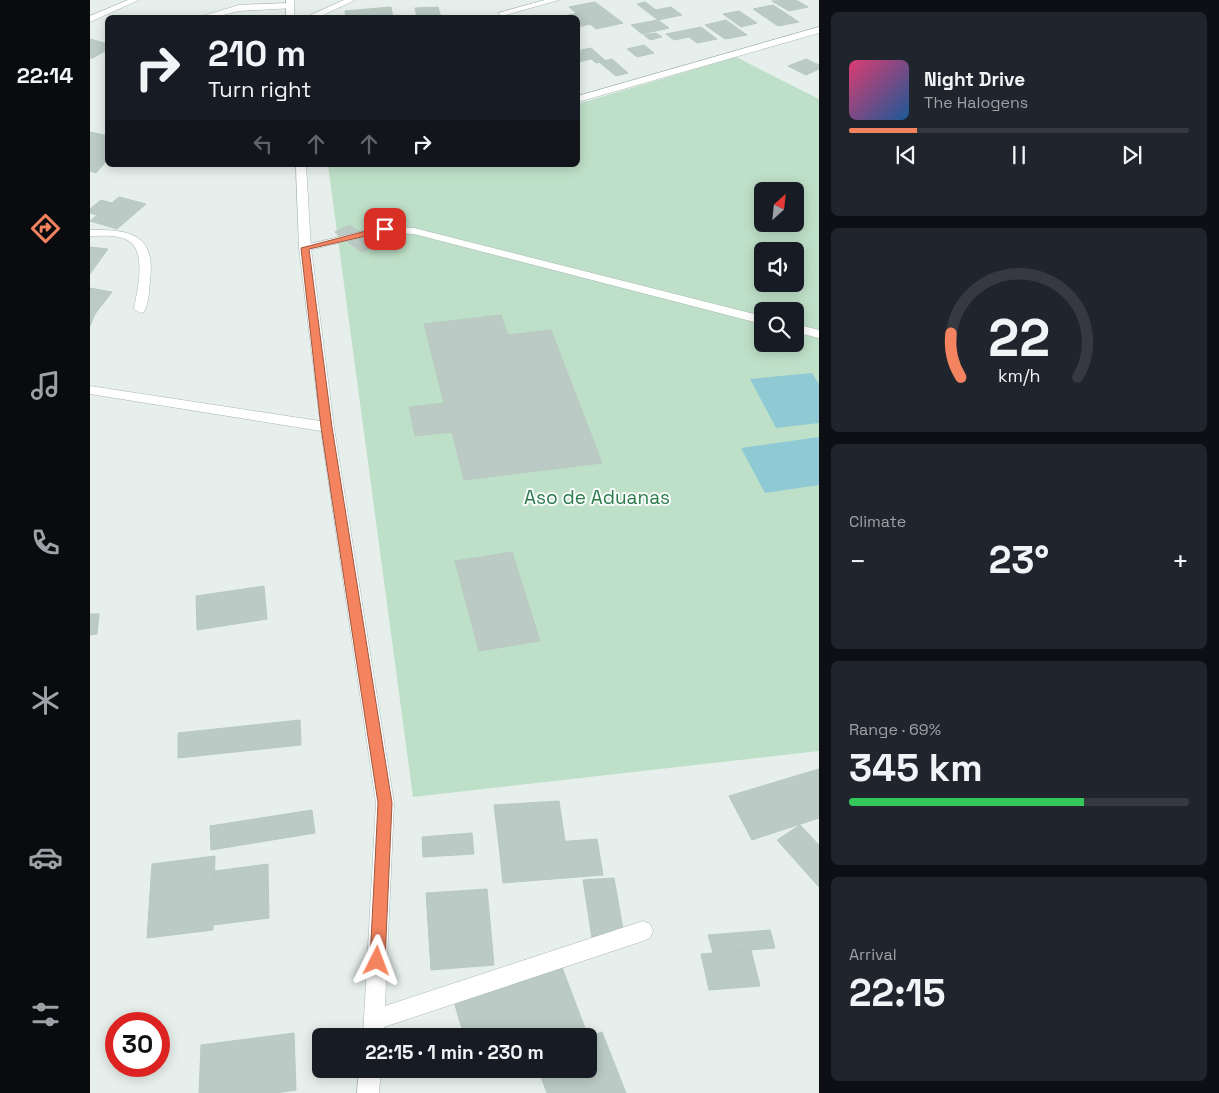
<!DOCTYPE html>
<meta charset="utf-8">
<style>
body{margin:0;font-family:"Space Grotesk",sans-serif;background:#20242c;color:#f1f3f6;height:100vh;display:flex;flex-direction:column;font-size:19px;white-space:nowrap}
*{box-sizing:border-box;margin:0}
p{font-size:16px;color:#9ea1a6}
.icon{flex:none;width:28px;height:28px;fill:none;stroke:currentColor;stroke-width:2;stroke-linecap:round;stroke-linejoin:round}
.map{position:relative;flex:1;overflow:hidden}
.panel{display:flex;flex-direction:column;gap:12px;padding:12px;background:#0d0f14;width:400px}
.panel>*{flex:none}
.guide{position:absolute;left:15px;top:15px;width:475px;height:152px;border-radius:8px;box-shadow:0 2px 12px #0003;background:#171b24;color:#f1f3f6;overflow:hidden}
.needle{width:32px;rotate:27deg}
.fabs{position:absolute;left:664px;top:182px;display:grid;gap:10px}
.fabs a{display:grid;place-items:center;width:50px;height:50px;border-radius:8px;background:#171b24;box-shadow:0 2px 12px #0003;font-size:25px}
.speed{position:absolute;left:15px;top:1012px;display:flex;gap:10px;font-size:25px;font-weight:700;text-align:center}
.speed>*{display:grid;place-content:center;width:65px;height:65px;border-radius:50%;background:#171b24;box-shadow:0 2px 12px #0003;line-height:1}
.speed .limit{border:8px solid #d22;background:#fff;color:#111}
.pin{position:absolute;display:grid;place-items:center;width:42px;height:42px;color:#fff;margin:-21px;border-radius:10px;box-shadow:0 2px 8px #0006}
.me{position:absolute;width:55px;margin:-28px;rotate:3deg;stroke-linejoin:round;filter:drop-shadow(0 0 4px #0008)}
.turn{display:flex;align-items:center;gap:18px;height:105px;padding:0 20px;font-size:22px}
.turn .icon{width:65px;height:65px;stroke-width:2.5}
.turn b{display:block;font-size:35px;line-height:42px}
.lanes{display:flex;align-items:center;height:48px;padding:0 20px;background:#0003;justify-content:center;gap:25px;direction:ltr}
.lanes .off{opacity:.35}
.big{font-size:38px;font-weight:700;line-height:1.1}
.panel .widget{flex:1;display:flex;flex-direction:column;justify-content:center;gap:8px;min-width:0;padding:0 18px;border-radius:8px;background:#20242c}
.panel .dial{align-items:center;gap:0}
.dial svg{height:130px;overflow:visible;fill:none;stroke:#363941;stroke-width:7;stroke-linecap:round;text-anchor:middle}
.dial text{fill:#f1f3f6;stroke:none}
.song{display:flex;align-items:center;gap:15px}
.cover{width:60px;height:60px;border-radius:8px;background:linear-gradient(135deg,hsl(340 70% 55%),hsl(210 70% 35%))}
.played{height:5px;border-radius:2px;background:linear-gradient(90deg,#f4845f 20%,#363941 20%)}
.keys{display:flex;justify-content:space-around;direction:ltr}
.heat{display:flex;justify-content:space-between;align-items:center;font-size:28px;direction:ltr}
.charge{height:8px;border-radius:4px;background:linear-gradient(90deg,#34c759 69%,#363941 0)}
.trip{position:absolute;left:222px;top:1028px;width:285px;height:50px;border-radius:8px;background:#171b24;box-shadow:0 2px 12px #0003;font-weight:700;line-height:50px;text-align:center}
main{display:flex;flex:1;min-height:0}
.menu{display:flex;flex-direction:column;width:90px;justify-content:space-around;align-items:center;background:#090b0e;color:#9ea1a6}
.menu .icon{width:35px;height:35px}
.menu .selected{color:#f4845f}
.menu b{font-size:22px;color:#f1f3f6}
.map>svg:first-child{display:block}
.green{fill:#bfe0c8;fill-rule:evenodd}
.water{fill:#8ec9d4}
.building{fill:#bbcac4;stroke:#b8c9c2}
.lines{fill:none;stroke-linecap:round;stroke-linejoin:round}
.service-casing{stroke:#a8b8b2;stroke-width:1}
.minor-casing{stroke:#a8b8b2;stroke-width:1}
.service{fill:#fff;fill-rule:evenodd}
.minor{fill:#fff;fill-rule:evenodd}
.route{fill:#f4845f;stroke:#9f563e}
.labels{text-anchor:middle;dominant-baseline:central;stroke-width:4;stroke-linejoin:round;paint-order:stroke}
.park-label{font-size:19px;fill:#2d7a4b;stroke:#f7fbf9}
</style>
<main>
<nav class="menu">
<b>22:14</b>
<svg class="icon selected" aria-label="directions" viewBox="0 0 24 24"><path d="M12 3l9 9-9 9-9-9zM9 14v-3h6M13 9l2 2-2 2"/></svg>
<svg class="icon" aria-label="music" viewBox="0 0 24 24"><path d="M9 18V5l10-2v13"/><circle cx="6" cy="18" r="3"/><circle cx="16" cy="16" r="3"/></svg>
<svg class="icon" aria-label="phone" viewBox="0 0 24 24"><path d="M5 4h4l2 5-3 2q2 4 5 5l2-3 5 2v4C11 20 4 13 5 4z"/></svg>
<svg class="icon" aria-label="climate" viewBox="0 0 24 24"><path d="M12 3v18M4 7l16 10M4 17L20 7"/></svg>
<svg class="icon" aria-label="car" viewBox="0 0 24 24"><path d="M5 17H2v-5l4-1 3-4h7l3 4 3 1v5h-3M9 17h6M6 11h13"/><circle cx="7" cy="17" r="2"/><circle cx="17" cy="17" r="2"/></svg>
<svg class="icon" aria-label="filters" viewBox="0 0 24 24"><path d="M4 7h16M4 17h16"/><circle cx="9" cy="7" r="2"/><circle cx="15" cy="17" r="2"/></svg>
</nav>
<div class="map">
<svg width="729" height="1093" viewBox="0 0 729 1093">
<rect width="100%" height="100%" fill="#e6efeb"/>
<path class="green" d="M646 57 729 99V751L323 797 238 165H488V104ZM672 191H705V224H672ZM672 251H705V284H672ZM672 311H705V344H672Z"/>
<path class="water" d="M722 373 729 384V423L686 428 660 379Z
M729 437V485L675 493 651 448Z"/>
<path class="building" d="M706 0 718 7 699 11 682 1Z
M505 2 533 23 506 29 479 7Z
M555 2 566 10 581 7 592 15 568 20 547 4Z
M683 5 709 22 688 26 663 9Z
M301 7 303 18H256L255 11Z
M348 7 351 17 327 18 325 8Z
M649 11 667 23 651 27 633 14Z
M487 13 500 24 488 27V18H466Z
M568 20 579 28 552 34 541 25Z
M636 20 657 35 635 39 615 25Z
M611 27 627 39 607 43 599 37 584 40 576 34Z
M566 33 572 37 560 40 554 35Z
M0 39 18 44V49L3 58H0Z
M554 45 564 53 547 57 537 49Z
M501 48 516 61 506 63 491 50Z
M492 51 501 59 488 62V52Z
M522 59 538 73 526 76 509 62Z
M716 59 729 65V69L716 75 698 66Z
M0 132 18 136V159L6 173 0 171Z
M29 197 56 204 27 229 0 221Z
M11 200 22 203 7 215 0 213V209Z
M260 225 287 245 271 252 245 232Z
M0 247 18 249 0 274Z
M0 288 22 292 5 314 0 326Z
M411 315 463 469 374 480 362 432 325 436 319 407 354 403 334 324Z
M461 330 512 463 463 469 417 335Z
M422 552 450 641 389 651 365 561Z
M174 586 177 619 107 630 106 596Z
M0 614H9L7 634 0 635Z
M210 720 211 745 88 758V733Z
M729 769V818L662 840 639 796Z
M469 801 475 841 409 846 404 805Z
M222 810 225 833 121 850 120 826Z
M710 825 729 845V887L687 840Z
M382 833 384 854 333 857 332 837Z
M507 839 513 875 413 883 409 846Z
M125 856 123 930 57 938 62 864Z
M178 864 179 918 123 925 125 871Z
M524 878 534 935 502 938 493 880Z
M397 889 404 965 341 970 336 893Z
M680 930 685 948 623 953 618 935Z
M661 950 670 986 619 990 611 954Z
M470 962 498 1036H374L363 998Z
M512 1032 536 1093H457L448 1069H499V1037Z
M204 1033 206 1090 186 1093H109L111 1045Z
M384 1069H408L386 1076Z"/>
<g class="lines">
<defs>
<path id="service" d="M200 3 204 6 203 8 149 11 122 18H106L149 5Z
M295 226 324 228 672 316V324L324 234 295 232 215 251 209 248 211 246Z
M0 230C40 229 66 234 60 281 59 291 59 303 54 312L50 313 44 309C47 291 57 253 39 241 28 234 12 236 0 236Z
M705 324 729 330V338L705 332Z"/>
<path id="minor" d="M38 0H49L0 22V16Z
M196 0H204V18H196Z
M254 0H265L227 18H214Z
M455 0H469L412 16 408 13Z
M729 27V33L488 102V96Z
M206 165H216L221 248 244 427 304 803 295 1006 553 921 560 924 563 931 560 938 553 941 294 1027 293 1036H273L286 803 231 431 0 394V386L230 421 209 248Z
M269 1069H291L289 1093H267Z"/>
</defs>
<use href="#service" class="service-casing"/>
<use href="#minor" class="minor-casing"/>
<use href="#service" class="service"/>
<use href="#minor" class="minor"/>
</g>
<path class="route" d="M295 226 299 229 298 231 219 249 242 427 302 803 295 961 293 966 287 968 282 966 280 961 288 803 231 427 211 248Z"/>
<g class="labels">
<g class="park-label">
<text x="507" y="497">Aso de Aduanas</text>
</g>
</g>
</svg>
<div class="fabs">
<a><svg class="needle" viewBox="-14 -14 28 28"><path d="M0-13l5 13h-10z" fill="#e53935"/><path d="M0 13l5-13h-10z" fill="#9ea1a6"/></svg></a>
<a><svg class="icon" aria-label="sound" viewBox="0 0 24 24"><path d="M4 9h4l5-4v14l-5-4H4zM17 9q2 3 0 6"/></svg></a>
<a><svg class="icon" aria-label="search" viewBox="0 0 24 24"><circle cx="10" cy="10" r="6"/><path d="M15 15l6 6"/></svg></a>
</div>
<div class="speed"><div class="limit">30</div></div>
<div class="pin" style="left:295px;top:229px;background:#d93025"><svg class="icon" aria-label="arrive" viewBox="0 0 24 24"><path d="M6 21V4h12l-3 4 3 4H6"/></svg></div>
<svg class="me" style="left:287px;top:961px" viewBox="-20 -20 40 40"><path d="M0-17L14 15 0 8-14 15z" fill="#f4845f" stroke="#fff" stroke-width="4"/></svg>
<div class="trip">22:15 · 1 min · 230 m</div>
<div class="guide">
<div class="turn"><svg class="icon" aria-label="right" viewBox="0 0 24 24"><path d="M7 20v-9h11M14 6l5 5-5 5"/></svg><div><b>210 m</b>Turn right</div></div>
<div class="lanes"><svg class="icon off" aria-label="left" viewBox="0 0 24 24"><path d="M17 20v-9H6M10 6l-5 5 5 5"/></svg><svg class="icon off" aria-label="ahead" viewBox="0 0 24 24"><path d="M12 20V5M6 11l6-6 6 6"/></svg><svg class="icon off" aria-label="ahead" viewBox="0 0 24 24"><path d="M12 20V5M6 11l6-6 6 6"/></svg><svg class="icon" aria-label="right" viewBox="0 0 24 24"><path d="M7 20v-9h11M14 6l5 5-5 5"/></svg></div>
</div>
</div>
<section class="panel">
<div class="widget">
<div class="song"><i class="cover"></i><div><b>Night Drive</b><p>The Halogens</p></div></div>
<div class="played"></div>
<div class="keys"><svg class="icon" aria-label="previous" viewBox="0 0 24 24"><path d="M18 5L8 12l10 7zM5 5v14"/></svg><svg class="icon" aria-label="pause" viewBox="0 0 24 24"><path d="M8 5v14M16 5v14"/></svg><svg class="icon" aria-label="next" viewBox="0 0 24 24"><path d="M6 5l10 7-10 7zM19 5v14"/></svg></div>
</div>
<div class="widget dial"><svg viewBox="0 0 100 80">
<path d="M14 69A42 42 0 1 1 86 69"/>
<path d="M14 69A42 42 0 0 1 8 42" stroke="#f4845f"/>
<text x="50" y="56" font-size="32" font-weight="700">22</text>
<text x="50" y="72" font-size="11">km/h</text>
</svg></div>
<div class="widget"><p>Climate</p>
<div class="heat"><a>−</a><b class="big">23°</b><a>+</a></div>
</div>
<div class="widget"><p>Range · 69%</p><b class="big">345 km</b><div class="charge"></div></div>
<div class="widget"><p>Arrival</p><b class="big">22:15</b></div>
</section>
</main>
